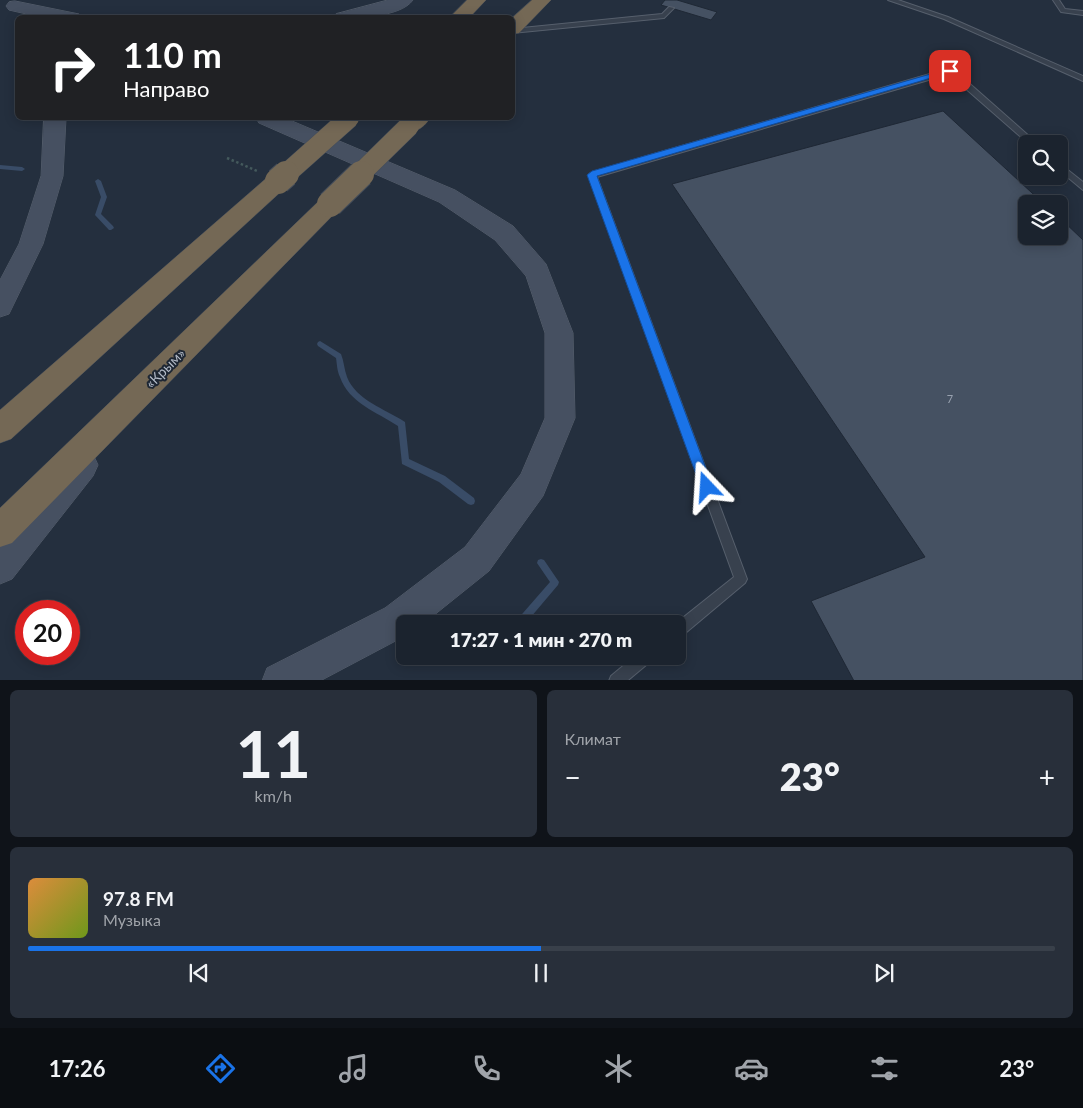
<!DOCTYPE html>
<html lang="ru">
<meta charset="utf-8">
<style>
body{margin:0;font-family:Lato,sans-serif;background:#282f3a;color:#f1f3f6;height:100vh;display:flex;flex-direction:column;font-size:19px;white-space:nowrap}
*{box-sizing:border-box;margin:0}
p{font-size:16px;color:#a0a4aa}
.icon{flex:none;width:28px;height:28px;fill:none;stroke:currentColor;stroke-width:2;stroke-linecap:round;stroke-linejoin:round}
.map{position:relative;height:680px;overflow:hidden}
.panel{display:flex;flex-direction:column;gap:10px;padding:10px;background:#0f1319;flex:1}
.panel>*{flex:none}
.guide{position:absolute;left:15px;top:15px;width:500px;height:105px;border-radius:8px;box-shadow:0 2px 12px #0003,0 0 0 1px #39404a;background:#202124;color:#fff;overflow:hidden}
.fabs{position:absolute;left:1018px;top:135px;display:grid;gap:10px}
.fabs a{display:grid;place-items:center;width:50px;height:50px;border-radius:8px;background:#1b232e;box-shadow:0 2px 12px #0003,0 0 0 1px #39404a;font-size:25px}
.speed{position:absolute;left:15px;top:600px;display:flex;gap:10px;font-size:25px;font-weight:700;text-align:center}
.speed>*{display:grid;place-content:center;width:65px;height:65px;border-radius:50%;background:#1b232e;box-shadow:0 2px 12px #0003,0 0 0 1px #39404a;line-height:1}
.speed .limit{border:8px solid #d22;background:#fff;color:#111}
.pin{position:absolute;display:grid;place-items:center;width:42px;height:42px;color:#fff;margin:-21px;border-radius:10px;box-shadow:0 2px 8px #0006}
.me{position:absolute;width:55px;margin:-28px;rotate:340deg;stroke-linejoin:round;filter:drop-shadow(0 0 4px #0008)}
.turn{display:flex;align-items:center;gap:18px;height:105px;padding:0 25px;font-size:22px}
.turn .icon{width:65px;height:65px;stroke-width:2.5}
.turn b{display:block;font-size:35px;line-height:42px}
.big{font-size:38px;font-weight:800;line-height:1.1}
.panel .tile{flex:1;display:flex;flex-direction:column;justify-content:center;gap:8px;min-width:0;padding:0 18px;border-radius:8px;background:#282f3a}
.panel .dial{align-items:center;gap:0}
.dial b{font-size:65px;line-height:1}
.song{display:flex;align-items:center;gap:15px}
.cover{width:60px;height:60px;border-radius:8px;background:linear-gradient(135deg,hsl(30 70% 55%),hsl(80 70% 35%))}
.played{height:5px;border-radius:2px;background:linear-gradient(90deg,#1a73e8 50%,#39404a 50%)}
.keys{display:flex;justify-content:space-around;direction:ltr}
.heat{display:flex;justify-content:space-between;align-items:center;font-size:28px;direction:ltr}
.panel .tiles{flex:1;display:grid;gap:10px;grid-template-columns:1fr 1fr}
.tile:last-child{grid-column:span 2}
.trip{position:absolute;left:396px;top:615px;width:290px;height:50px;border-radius:8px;background:#1b232e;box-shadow:0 2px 12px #0003,0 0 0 1px #39404a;font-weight:800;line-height:50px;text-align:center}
.tab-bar{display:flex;height:80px;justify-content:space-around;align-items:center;background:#0b0e12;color:#a0a4aa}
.tab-bar .icon{width:35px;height:35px}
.tab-bar .selected{color:#1a73e8}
.tab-bar b{font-size:22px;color:#f1f3f6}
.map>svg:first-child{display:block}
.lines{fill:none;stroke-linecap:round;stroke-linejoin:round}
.stream{fill:#394c67;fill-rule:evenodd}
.building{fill:#455162;stroke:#1f2835}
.lane-casing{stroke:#565f6c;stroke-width:2}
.secondary-casing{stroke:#565f6c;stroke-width:1}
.highway-casing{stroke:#434c59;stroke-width:1}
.path{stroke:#44595c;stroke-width:2.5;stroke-dasharray:2.5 2.5;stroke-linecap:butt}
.lane{fill:#38414e;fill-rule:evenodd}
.secondary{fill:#465061;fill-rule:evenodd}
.highway{fill:#746855;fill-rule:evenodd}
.highway-bridge-far1-casing{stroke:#434c59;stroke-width:21;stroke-linecap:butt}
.highway-bridge-casing{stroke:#434c59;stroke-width:28;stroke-linecap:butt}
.highway-bridge-far1{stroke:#746855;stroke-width:20}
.highway-bridge{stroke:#746855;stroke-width:26}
.route{fill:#1a73e8;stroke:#114b97}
.labels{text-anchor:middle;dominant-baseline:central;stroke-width:4;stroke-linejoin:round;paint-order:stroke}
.number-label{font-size:11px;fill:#98a1af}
.street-label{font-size:14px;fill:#b4bcc9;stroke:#1d2633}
</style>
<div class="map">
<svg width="1083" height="681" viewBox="0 0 1083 681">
<rect width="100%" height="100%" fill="#242f3e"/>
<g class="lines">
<path class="stream" d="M0 165 22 167 25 169 22 171 0 169Z
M98 179 101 181 107 197 101 214 113 226 114 228 111 230H109L95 215 101 197 95 181Z
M320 341 341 354C344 361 344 369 347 377 356 400 385 409 405 422L409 459 445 476 474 498 475 501 474 504 471 505 468 504 439 482 402 464 398 426C377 412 349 403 340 377 337 371 337 364 336 358L318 346 317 344 318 342Z
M541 559 544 560 559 582 558 585 525 624H515L516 621 550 582 537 563 538 560Z"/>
</g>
<path class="building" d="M665 0H677L717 12 711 20 661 5Z
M943 111 1044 204H1026V236H1059V217L1083 240V681H854L811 601 925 557 672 184Z"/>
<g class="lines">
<defs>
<path id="lane" d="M888 0H898L948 17 1083 76V81L944 19Z
M1053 0H1059L1065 9 1083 11V15L1061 12Z
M669 7 674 8 664 18 512 33V29L662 14Z
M947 69H953L1038 144H1029L949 74 597 177 747 579 745 583 683 635 678 636V624H675L734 577 588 175 592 172Z
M1059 163 1083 182V190L1059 170Z
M635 656H653L651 661 627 681H609L611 676Z"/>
<path id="secondary" d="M388 0H413C400 18 354 18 334 18L336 14Z
M15 1 79 14 81 18H44L9 10 6 6 9 2Z
M44 118H66L63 176 43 244 9 314 0 317V280L19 244 41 176Z
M257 118H285L455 190 513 226 546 264 573 333 575 418 543 496 489 571 423 624H405V636L320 681H262L267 668 385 608 465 547 521 474 545 418V333L526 276 495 240 439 202 259 123Z
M82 450 93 454 98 465 93 476 12 579 0 584V540L71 454Z"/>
<path id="highway" d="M467 0H486L469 18H449Z
M532 0H551L519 33 512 34V18Z
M406 118H430C423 129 414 134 401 131L398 126Z
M278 173 286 175 290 181 286 187 11 439 0 443V410L270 175Z
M330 195 338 198 342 204 338 210 12 543 0 547V508L322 198Z"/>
</defs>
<use href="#lane" class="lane-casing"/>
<use href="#secondary" class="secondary-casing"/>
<use href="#highway" class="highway-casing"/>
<path class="path" d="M227 158 257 171"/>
<use href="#lane" class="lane"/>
<use href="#secondary" class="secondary"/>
<use href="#highway" class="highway"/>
<defs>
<path id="highway-bridge-far1" d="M285 175 349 118
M359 175 409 126"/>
<path id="highway-bridge" d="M278 181 286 174
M330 204 361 174"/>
</defs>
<use href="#highway-bridge-far1" class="highway-bridge-far1-casing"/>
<use href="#highway-bridge" class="highway-bridge-casing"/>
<use href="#highway-bridge-far1" class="highway-bridge-far1"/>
<use href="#highway-bridge" class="highway-bridge"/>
</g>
<path class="route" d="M948 69 955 71 597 176 713 487 712 491 707 493 702 491 587 175 592 171Z"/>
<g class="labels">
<g class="number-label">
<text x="950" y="398">7</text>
</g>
<g class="street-label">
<text transform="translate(165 368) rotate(-45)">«Крым»</text>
</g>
</g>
</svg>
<div class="fabs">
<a><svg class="icon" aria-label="search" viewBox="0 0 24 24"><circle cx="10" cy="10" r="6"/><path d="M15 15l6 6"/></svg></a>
<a><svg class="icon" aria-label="layers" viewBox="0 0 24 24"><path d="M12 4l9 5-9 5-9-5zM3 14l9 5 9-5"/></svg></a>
</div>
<div class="speed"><div class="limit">20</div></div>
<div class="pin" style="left:950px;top:71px;background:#d93025"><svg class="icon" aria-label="arrive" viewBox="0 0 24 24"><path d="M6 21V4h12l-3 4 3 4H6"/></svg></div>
<svg class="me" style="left:707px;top:487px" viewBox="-20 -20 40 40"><path d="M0-17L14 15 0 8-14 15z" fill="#1a73e8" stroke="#fff" stroke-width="4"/></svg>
<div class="trip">17:27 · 1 мин · 270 m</div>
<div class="guide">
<div class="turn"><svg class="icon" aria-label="right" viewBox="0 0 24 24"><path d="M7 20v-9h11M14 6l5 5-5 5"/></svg><div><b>110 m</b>Направо</div></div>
</div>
</div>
<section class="panel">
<div class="tiles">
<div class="tile dial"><b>11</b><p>km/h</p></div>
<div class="tile"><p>Климат</p>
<div class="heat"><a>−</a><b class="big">23°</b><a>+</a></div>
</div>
<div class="tile">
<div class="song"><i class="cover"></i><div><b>97.8 FM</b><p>Музыка</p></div></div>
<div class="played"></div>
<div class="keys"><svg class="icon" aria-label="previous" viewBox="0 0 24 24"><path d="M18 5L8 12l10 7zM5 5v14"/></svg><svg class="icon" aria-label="pause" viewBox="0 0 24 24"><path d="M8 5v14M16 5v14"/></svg><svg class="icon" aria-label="next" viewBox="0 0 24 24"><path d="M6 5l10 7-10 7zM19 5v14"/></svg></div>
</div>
</div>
</section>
<nav class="tab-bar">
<b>17:26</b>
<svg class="icon selected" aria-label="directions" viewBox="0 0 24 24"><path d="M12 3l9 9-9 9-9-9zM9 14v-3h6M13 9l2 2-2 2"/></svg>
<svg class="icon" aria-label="music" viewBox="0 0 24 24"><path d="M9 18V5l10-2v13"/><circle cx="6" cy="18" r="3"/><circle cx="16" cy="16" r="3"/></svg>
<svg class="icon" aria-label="phone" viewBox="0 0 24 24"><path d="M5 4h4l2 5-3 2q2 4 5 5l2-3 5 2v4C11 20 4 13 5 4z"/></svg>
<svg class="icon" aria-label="climate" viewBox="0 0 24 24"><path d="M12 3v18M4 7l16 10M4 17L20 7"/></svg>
<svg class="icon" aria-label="car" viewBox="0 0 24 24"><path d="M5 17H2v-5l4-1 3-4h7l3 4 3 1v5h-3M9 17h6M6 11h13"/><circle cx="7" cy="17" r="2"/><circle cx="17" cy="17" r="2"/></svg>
<svg class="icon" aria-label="filters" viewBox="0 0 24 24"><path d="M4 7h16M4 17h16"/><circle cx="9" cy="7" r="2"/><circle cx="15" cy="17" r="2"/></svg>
<b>23°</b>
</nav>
